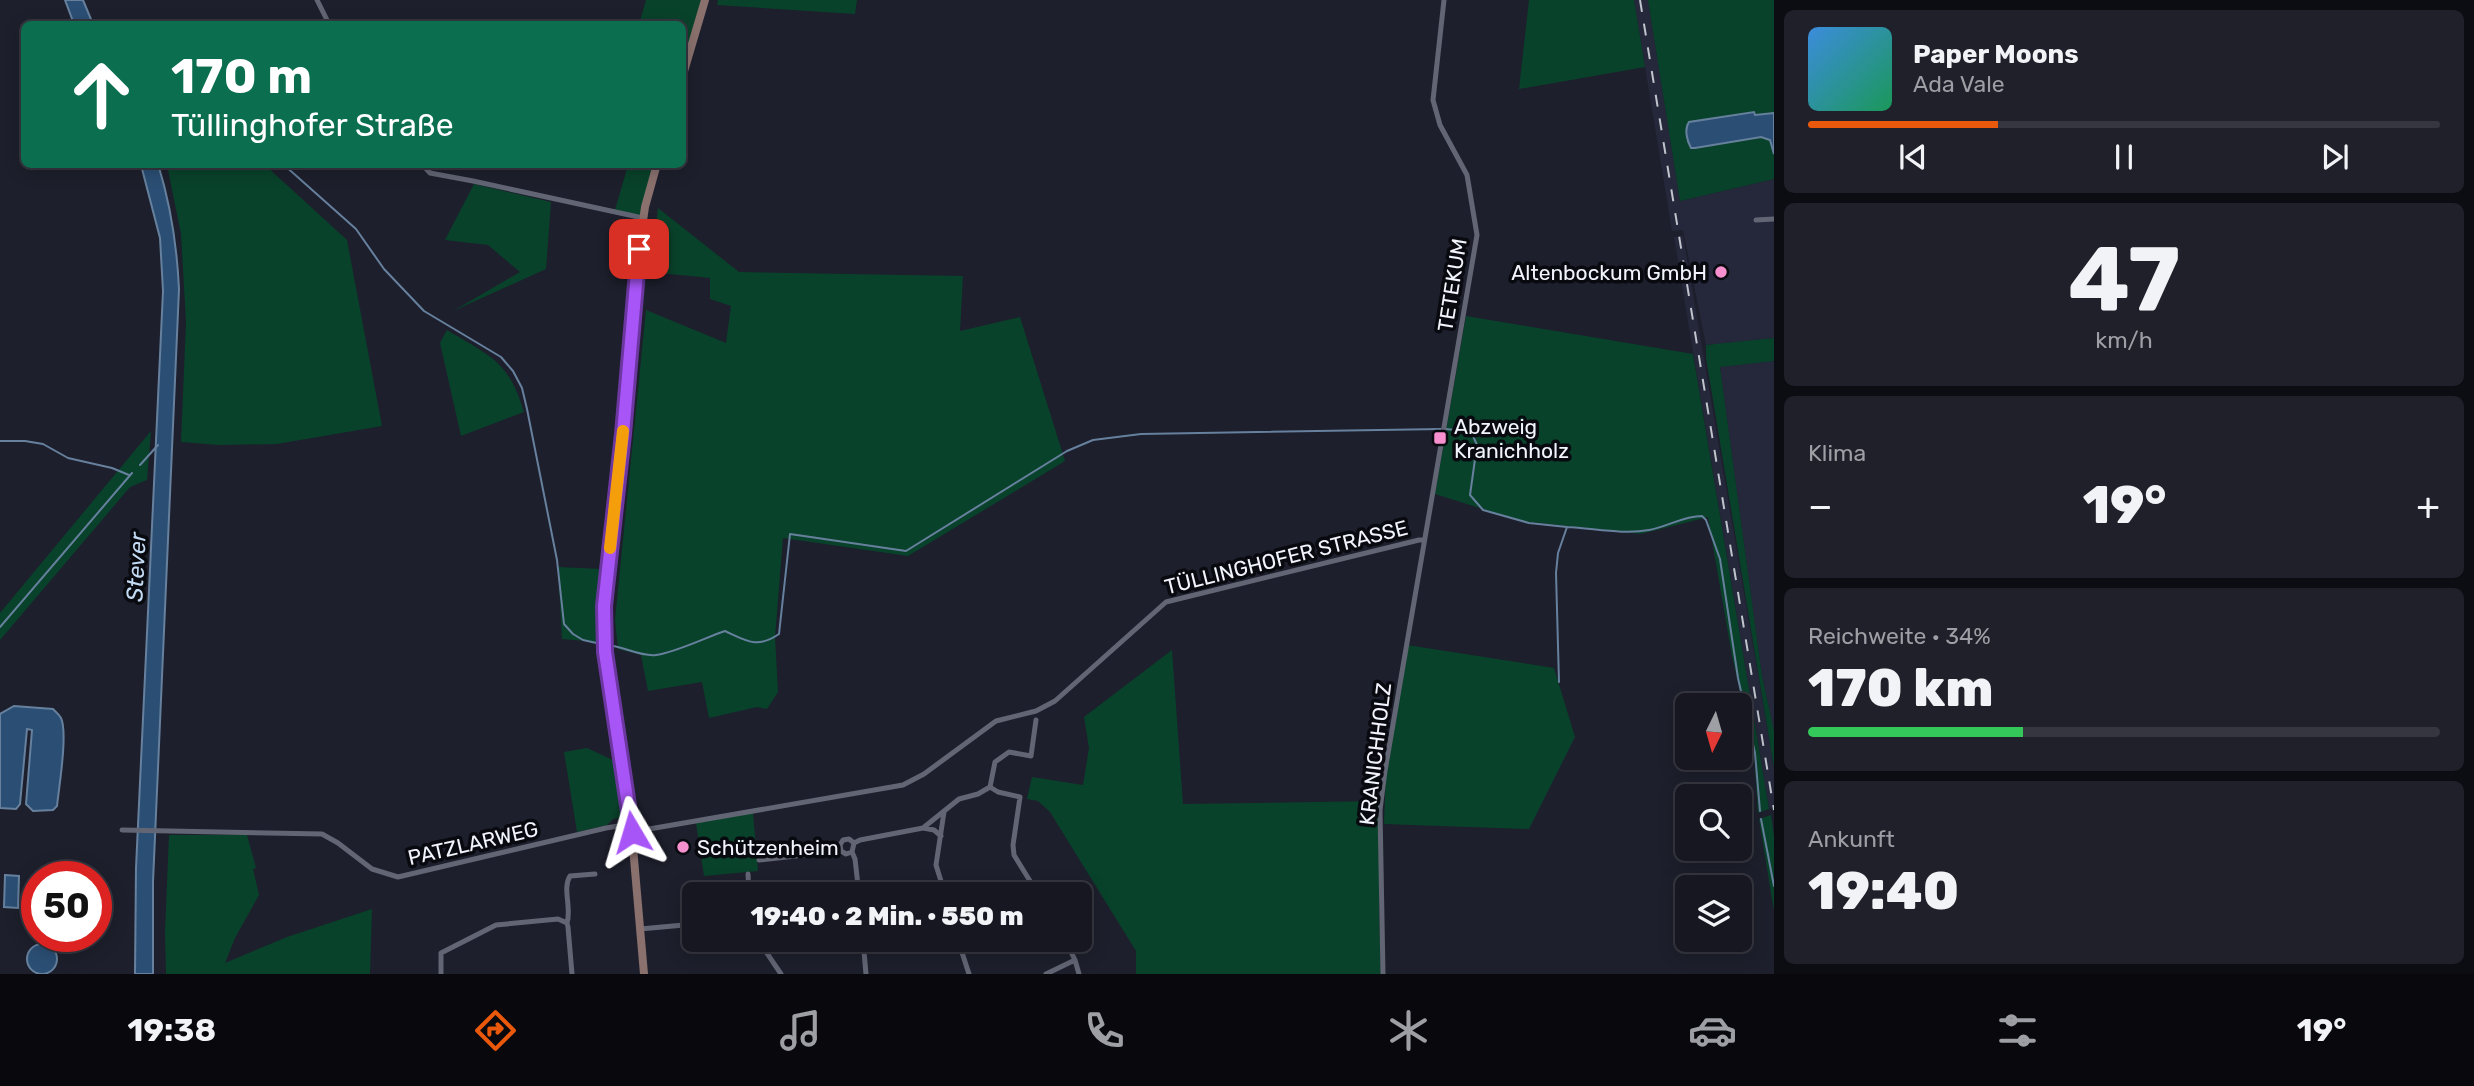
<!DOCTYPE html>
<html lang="de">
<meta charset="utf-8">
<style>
body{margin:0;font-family:Rubik,sans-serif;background:#1f202a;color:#f1f3f6;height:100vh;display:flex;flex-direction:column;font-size:26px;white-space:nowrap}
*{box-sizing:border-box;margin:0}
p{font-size:23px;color:#9e9fa5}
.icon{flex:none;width:38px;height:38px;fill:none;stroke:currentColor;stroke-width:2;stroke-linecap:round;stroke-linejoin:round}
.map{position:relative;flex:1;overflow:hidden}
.sheet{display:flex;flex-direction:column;gap:10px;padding:10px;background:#0c0d12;width:700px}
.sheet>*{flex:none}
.guide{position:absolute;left:21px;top:21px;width:665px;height:147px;border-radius:10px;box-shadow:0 4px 18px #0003,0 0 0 2px #35363f;background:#0b6e4f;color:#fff;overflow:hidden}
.needle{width:46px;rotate:185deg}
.tools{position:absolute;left:1675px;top:693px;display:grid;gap:14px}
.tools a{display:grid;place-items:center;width:77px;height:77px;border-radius:10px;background:#161721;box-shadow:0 4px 18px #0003,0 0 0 2px #35363f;font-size:35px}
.speed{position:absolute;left:21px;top:861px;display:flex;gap:14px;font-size:35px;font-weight:700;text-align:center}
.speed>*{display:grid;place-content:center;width:91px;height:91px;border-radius:50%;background:#161721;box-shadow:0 4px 18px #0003,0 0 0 2px #35363f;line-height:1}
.speed .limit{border:10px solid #d22;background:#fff;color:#111}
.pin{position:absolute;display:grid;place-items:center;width:60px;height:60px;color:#fff;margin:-30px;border-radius:14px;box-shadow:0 4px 10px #0006}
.me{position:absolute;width:77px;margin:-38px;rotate:353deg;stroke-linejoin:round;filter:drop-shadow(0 0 5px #0008)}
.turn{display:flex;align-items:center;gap:24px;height:147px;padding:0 35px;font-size:32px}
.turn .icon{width:91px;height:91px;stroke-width:2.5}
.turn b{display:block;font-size:49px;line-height:60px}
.big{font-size:52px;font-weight:800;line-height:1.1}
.sheet .widget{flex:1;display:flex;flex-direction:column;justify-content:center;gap:10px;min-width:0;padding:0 24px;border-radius:10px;background:#1f202a}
.sheet .dial{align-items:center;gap:0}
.dial b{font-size:91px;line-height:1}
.song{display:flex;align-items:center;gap:21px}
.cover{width:84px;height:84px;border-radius:10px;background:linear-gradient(135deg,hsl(210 70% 55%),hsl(150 70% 35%))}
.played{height:7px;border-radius:4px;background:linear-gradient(90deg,#ea580c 30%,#35363f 30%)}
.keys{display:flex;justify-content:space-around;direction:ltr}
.heat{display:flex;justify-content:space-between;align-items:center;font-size:38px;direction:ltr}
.charge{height:10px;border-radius:5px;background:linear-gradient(90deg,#34c759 34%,#35363f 0)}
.trip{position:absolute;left:682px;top:882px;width:410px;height:70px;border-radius:10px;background:#161721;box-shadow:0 4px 18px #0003,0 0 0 2px #35363f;font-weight:800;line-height:70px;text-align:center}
.tab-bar{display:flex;height:112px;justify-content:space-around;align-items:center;background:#09090d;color:#9e9fa5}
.tab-bar .icon{width:49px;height:49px}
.tab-bar .selected{color:#ea580c}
.tab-bar b{font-size:32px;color:#f1f3f6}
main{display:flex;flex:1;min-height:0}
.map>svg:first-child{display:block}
.built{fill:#24283a}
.green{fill:#09422b}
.water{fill:#2b4f74;stroke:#66809d;stroke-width:2}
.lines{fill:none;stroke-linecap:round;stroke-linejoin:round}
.stream{stroke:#66809d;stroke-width:2}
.street{stroke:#626574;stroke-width:5}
.secondary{stroke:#8a716e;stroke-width:8}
.rail{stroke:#c1c4cd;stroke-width:2;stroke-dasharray:12 12;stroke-linecap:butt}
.route-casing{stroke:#6d37a1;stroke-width:18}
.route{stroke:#a855f7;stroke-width:12}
.slow{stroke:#f59e0b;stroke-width:12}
.poi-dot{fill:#f790ce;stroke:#080a0f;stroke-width:2.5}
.labels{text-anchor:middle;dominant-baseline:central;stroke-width:7;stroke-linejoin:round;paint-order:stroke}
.poi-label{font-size:21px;fill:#f1f4fc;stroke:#080a0f;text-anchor:start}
.street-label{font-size:21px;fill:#f1f4fc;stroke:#080a0f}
.water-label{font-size:23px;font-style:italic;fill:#c3daf3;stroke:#080a0f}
</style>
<main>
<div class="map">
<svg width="1774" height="974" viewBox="0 0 1774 974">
<rect width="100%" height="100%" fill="#1d1f2c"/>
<path class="built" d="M1634 0H1648L1680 201 1774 179V338L1706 345 1683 230 1672 231Z
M1683 236 1774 768V806L1769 809 1674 237Z
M1774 361V731L1762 676 1720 367Z"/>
<path class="green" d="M646 0H704L683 72 682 24H639Z
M718 0H857L855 14 717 5Z
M1529 0H1634L1645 67 1519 89Z
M1648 0H1774V179L1680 201Z
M167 165H265L347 240 382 426 277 444 218 445 181 442 186 322 181 234Z
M628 165H655L641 216 615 210Z
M474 184 551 202 546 269 453 311 520 272 488 245 445 240Z
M658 208 739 272 963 276 960 331 1020 317 1065 461 908 556 783 538 775 637 778 692 767 709 757 707 709 718 702 682 648 691 641 655 618 649 615 620 646 310 726 343 731 306 710 299V278L650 272Z
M1466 316 1693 354 1769 809 1758 813 1754 753 1732 656 1708 517 1641 534 1521 521 1435 494Z
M447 330C490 356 509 361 524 412L461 436 440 343Z
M1774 338V361L1720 367 1762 676 1774 731V768L1706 358V345Z
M151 431 147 480 130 487 0 640V613Z
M558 567 602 569 598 642 562 639Z
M1407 645 1554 668 1575 737 1529 829 1384 824 1386 771Z
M1172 650 1183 804 1380 801 1379 911 1381 974H1136V951L1050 812 1038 801 1027 799 1032 777 1083 785 1089 748 1084 717Z
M587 748 617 762 625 809 619 818 613 819 607 825 577 832 564 752Z
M753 813 758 871 704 876 696 823Z
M1771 815 1774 836V911L1759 819Z
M169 835H247L256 868 253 869 259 895 235 938 225 963 287 937 372 909 370 974H166L165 933Z"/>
<path class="water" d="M65 0H83L93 24H74Z
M1754 112 1755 115 1774 113V154L1770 140 1761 137 1695 148H1691C1687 141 1684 129 1689 122Z
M158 164C171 206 177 246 179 289L153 882V974H135L136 868 163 291 160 238 141 165Z
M14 706 53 709C56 712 59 714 61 718 68 733 59 787 57 806L53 810 33 811 26 804 32 730 27 729 20 804 16 809 0 808V714Z
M5 875 19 876 18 908 4 907Z
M27 959a15 15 0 1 1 30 0a15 15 0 1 1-30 0Z"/>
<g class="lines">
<path class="stream" d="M283 164 356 229 384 269 424 311 501 357 513 371 522 388 527 409 557 560 564 624 573 634 583 640 601 644
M1446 429 1463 431 1473 436 1477 445 1470 495 1483 510 1529 523 1567 527 1558 553 1556 573 1559 682
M0 441H25L43 444 68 458 112 468 129 475
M140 465 158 445
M1567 527C1593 528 1623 535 1649 530 1667 527 1683 516 1702 516L1706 520 1720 559 1738 678 1755 753 1760 811
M0 627 132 473
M607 645C623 646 640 657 656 655 674 653 707 637 725 631 747 641 757 649 779 634L790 534 906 551 1067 451 1093 440 1141 434 1441 429
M1761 819 1774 886"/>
<path class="street" d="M317 0 329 24
M422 164 430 173 473 181 643 218
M1756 220 1774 219
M990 787 998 792 1020 797 1013 845 1014 855 1038 894
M944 812 936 865 945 894
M923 828 934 830 941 836
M122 830 322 834 338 843 372 869 398 877 606 828 631 824
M632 832 903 785 924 774 996 721 1036 711 1055 701 1166 602 1419 540H1424
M854 843 860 840 923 828 959 799 978 794 990 787 995 762 1009 752 1031 756 1036 720
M852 852 846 854 841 851 840 845 843 840 849 839 854 843 852 852 855 859 859 894
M759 860 841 851
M748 874 749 894
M567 923C572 908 562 889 570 876L595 874
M640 929 695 924
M758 940 781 974
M863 940 866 974
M958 940 969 974
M759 942 781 940
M1075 960 1079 974
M441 974V953L496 925 558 919 567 923 568 927 572 974
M1046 974 1075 960 1065 940
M1383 974 1380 810 1385 771 1477 235 1467 175 1440 125 1433 100 1444 0"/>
<path class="secondary" d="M682 78 705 0
M644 974 631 824 605 651 604 606 623 434 639 249 645 207 657 164"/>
<path class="rail" d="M1640 0 1774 810"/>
</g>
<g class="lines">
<defs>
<path id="route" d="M632 832 605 652 604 606 623 434 639 249"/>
</defs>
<use href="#route" class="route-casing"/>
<use href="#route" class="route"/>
<path class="slow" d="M610 548 623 431"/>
</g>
<g class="poi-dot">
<circle cx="1721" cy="272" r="7"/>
<rect x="1433" y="431" width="14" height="14" rx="3.5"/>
<circle cx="683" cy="847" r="7"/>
</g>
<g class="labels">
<g class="poi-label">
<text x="1707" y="272" text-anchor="end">Altenbockum GmbH</text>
<text x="1454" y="426">Abzweig<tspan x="1454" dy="24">Kranichholz</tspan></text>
<text x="697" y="847">Schützenheim</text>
</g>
<g class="street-label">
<text transform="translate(1452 285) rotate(-81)">TETEKUM</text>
<text transform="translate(1286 557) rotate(-14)">TÜLLINGHOFER STRASSE</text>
<text transform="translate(1375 754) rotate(-83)">KRANICHHOLZ</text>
<text transform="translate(473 843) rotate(-13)">PATZLARWEG</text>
</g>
<g class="water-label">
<text transform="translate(136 567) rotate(-87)">Stever</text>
</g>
</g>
</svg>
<div class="tools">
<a><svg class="needle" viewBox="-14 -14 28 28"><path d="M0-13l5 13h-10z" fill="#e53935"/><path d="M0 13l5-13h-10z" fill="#9e9fa5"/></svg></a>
<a><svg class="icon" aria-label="search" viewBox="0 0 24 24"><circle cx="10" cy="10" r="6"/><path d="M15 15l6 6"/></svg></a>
<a><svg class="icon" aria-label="layers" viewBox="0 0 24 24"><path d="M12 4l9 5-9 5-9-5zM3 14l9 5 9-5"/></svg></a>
</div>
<div class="speed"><div class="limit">50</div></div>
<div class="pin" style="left:639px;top:249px;background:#d93025"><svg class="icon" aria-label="arrive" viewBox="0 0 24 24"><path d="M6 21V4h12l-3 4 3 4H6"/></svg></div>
<svg class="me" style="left:632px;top:832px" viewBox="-20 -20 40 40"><path d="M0-17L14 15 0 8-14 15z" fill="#a855f7" stroke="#fff" stroke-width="4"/></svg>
<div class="trip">19:40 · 2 Min. · 550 m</div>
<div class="guide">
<div class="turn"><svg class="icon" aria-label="ahead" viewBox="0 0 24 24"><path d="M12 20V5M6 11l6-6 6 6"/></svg><div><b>170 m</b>Tüllinghofer Straße</div></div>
</div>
</div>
<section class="sheet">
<div class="widget">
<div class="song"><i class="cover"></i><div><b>Paper Moons</b><p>Ada Vale</p></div></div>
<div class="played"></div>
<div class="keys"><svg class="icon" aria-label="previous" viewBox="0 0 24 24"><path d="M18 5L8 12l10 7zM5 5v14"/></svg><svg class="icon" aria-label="pause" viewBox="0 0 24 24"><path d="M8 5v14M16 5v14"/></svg><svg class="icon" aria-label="next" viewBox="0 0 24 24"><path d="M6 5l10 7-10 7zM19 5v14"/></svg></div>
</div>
<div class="widget dial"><b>47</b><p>km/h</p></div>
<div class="widget"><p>Klima</p>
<div class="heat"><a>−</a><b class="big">19°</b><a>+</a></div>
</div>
<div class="widget"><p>Reichweite · 34%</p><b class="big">170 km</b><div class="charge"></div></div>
<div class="widget"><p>Ankunft</p><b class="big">19:40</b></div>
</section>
</main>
<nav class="tab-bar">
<b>19:38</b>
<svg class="icon selected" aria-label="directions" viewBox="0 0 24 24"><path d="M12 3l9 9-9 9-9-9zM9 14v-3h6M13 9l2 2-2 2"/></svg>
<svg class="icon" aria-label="music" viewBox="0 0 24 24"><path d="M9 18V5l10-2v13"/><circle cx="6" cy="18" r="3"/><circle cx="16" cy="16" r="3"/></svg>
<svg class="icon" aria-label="phone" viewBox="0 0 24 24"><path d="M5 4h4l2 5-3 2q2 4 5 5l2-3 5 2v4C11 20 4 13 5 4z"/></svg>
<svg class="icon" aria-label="climate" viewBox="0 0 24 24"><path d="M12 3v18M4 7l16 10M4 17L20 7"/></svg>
<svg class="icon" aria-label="car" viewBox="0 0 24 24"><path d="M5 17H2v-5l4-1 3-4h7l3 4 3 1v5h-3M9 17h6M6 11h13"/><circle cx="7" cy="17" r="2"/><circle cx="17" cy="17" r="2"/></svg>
<svg class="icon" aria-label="filters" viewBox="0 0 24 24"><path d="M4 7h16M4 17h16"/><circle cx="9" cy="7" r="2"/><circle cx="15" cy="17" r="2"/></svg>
<b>19°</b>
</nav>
